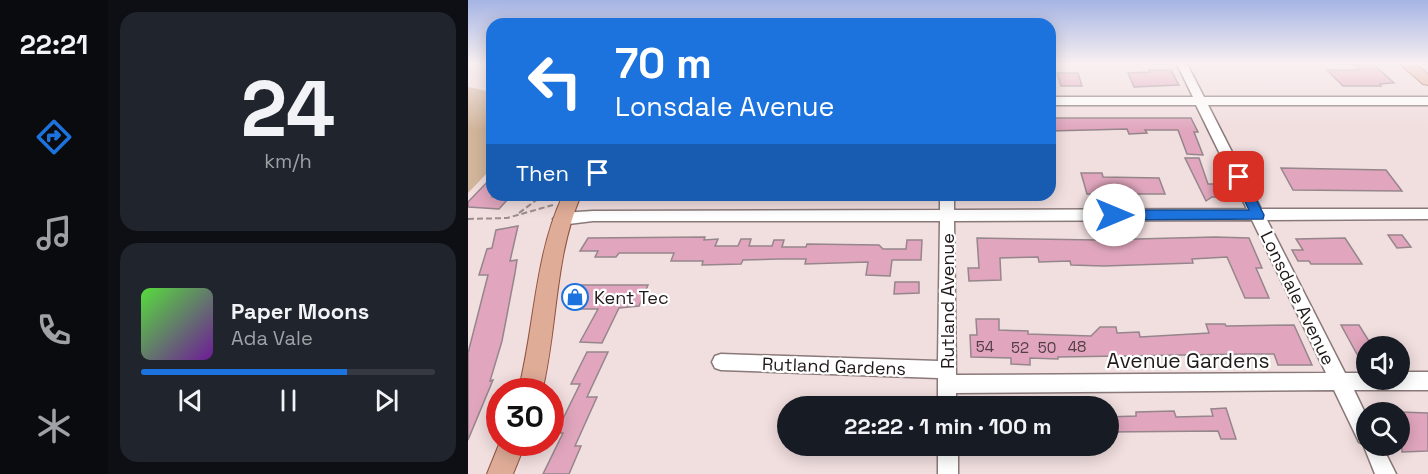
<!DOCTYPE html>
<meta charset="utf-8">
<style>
body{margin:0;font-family:"Space Grotesk",sans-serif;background:#20242c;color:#f1f3f6;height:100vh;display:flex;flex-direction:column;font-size:22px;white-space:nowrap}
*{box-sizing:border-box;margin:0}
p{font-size:20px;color:#9ea1a6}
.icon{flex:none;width:33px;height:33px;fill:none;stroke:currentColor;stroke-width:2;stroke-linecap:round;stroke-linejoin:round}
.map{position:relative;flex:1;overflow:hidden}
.side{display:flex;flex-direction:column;gap:12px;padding:12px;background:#0d0f14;width:360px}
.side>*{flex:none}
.top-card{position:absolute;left:18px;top:18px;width:570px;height:183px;border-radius:18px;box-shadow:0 3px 15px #0003;background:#1d73dd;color:#fff;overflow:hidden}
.tools{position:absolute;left:888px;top:336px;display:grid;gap:12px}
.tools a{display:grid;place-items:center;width:54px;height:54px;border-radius:50%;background:#171b24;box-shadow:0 3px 15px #0003;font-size:30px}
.speed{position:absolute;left:18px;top:378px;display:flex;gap:12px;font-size:30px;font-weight:700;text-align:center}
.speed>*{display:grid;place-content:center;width:78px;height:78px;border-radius:50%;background:#171b24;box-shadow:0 3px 15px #0003;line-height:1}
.speed .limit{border:9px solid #d22;background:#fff;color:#111}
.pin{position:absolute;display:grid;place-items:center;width:51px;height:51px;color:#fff;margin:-26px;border-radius:12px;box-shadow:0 3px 9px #0006}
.me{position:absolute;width:66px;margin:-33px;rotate:90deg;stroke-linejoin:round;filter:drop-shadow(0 0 4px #0008)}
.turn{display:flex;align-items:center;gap:21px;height:126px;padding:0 30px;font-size:27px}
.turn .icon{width:78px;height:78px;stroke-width:2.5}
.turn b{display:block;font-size:42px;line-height:51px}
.then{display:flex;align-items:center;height:57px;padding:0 30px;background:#0003;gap:12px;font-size:22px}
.side .widget{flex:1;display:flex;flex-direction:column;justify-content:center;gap:9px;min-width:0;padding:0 21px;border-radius:18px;background:#20242c}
.side .dial{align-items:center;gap:0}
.dial b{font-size:78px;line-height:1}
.song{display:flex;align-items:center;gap:18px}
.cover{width:72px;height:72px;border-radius:9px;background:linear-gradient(135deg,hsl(110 70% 55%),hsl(280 70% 35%))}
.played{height:6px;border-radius:3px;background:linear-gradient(90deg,#1d73dd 70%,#363941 70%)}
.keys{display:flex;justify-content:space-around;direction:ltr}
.trip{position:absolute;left:309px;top:396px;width:342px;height:60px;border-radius:30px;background:#171b24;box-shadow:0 3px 15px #0003;font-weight:700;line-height:60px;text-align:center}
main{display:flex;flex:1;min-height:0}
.menu{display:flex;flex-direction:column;width:108px;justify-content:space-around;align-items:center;background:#090b0e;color:#9ea1a6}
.menu .icon{width:42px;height:42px}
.menu .selected{color:#1d73dd}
.menu b{font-size:27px;color:#f1f3f6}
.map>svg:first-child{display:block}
.green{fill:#d2b69c}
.building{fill:#e1a6bd;stroke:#95868c;stroke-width:1.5}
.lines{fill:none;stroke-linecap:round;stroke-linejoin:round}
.minor-casing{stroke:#8a7979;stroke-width:3}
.major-casing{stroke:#8f5440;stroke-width:2}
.path{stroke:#9b8d8e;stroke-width:2;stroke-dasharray:6 3;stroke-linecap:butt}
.minor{fill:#fff;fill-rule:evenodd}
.major{fill:#dfac98;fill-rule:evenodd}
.route{fill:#1d73dd;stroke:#134b90;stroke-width:1.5}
.labels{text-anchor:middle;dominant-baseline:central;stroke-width:4.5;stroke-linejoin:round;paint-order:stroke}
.number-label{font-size:15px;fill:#513d43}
.poi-label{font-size:18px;fill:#211a1a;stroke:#fff;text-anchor:start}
.street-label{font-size:18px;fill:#211a1a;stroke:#fff}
.near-street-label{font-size:21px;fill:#211a1a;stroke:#fff}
</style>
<main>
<nav class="menu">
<b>22:21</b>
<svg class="icon selected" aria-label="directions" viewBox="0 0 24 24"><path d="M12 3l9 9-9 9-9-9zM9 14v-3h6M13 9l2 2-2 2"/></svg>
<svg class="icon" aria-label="music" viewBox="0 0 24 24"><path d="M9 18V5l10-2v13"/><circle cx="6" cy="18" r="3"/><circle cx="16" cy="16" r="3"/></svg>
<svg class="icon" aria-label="phone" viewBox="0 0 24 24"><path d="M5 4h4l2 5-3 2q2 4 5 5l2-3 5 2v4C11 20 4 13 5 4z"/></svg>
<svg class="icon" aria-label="climate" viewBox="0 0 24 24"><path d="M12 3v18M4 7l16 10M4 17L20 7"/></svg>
</nav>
<section class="side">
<div class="widget dial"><b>24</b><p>km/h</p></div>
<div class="widget">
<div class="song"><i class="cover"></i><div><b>Paper Moons</b><p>Ada Vale</p></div></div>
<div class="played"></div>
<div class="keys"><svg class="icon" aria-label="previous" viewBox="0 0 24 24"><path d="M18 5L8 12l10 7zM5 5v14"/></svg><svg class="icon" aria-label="pause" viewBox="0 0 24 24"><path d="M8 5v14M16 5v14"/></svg><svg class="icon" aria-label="next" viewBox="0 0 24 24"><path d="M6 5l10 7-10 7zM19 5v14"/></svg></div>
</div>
</section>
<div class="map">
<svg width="960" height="474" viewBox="0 0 960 474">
<rect width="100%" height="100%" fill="#f1dedf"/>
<path class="green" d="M0 87 24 92V168L0 193Z"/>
<path class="building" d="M885 64H905L926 83 912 84 913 86H875L859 70H892Z
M681 70H703L711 85 666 87 660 73 682 72Z
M589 73H610L614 86H593Z
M582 118H723L730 132H726L735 155 719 154 710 130H677L679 133 661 134 659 129 582 131Z
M717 158H731L740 184H751L758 197H744L738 201Z
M813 168 918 170 934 191 825 190Z
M613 173H634L635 177 691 178 697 194H619Z
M24 177V197L40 199 31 209 0 207V202Z
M50 226 42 261 49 260 47 273 34 341 22 381 25 380 0 440V353L20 275H11L19 249 24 248 28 230Z
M920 235H934L943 247 929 248Z
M237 237 236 240 250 239 247 246H270L273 239H283L281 246H304L306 240H316L314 247H338L339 244 411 245 415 249H438L439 240H454L453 260H424L422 276 398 275 400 262 337 264 338 259H311L275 260 273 264 234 265 235 261H203L206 253H151L148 257H127L130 251H112L120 238Z
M747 237 781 238 794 268H788L801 298H777L759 257 724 259 725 263 636 266 603 265 602 261 571 262 570 257 532 258 533 280 501 281 500 268H511L509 238 629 240Z
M877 238 894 264H843L841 261H830L824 250H835L828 239Z
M427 282H451V293L426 294Z
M110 285H180L171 306 151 308 134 343 112 342 130 309H104L105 295Z
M508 319H531V330L560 331V334L623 336 632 327H648L649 333 671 332 672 337 741 333 738 324H757L758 326 826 325 844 365H810L806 354H778L590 357V359L562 358V365L543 364V358L503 357 502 335H509Z
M873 325H891L904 346H898V356H890Z
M119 352H140L119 397H129L107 446H113L101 474H75L95 433H88L112 384H103Z
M758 408 768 439H753L750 431 640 432V417L668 416V412L706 411 708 417 745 416 743 409Z
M932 412 960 413V451L934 452Z"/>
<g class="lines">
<defs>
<path id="minor" d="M709 64H719L736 97H960V105H740L793 209H960V219L799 220 877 373H898V380H932V372H960V390H886L898 415V446H914L928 474H907L895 444 891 442 866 390 488 393V406H470V378L253 370 247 368 244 362 247 356 253 354 470 361 472 221H125L92 225 85 219 92 213 125 211 472 210V195H486V210L779 209 728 105H582V97H725ZM784 220 858 373 488 375 486 221Z
M470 446H490V474H470Z"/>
<path id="major" d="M932 64H948L960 74V85L955 84Z
M95 195H113C86 258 90 326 74 392H50C67 326 66 257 95 195Z
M32 442H58L45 474H19Z"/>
</defs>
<use href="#minor" class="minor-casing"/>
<use href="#major" class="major-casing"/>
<path class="path" d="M51 213 75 195
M0 219 39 218 85 205"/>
<use href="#minor" class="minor"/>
<use href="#major" class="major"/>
</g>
<linearGradient id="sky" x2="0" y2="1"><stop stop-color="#a5b4e4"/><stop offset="0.49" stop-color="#f9f0f1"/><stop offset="1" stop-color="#f9f0f1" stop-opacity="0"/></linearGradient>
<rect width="960" height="130" fill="url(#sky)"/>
<path class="route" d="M771 173 775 174 796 215 795 219 646 220 640 215 646 210H781L765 177Z"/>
<defs>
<symbol id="shop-ring" viewBox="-11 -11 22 22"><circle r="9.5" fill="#fff" stroke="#1d73dd" stroke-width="1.5"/><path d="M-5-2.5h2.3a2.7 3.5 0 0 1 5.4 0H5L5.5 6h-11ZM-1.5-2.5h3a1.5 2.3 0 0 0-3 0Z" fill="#1d73dd"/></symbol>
</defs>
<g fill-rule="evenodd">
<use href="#shop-ring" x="92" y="282" width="30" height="30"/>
</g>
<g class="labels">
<g class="number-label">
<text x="517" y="346">54</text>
<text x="609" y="346">48</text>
<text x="552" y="347">52</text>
<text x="579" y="347">50</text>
</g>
<g class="poi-label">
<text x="126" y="297">Kent Tec</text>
</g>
<g class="street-label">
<text transform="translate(830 298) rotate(64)">Lonsdale Avenue</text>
<text transform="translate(479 301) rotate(-90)">Rutland Avenue</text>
<text transform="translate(366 366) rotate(2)">Rutland Gardens</text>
</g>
<g class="near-street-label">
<text x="720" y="360">Avenue Gardens</text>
</g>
</g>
</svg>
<div class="tools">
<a><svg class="icon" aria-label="sound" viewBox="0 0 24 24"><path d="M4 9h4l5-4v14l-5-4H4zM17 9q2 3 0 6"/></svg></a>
<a><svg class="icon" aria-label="search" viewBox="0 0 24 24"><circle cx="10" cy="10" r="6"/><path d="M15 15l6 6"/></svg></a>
</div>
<div class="speed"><div class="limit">30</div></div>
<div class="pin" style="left:771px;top:177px;background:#d93025"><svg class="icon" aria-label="arrive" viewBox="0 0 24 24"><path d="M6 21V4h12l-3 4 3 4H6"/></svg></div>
<svg class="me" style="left:646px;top:215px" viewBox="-20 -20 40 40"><circle r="19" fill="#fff"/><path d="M0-13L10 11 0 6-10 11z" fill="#1d73dd"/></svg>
<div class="trip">22:22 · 1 min · 100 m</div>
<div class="top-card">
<div class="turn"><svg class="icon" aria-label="left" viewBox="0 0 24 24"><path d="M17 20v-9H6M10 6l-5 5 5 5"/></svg><div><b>70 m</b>Lonsdale Avenue</div></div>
<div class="then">Then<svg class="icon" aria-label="arrive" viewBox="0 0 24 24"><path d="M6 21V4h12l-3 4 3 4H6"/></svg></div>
</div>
</div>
</main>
